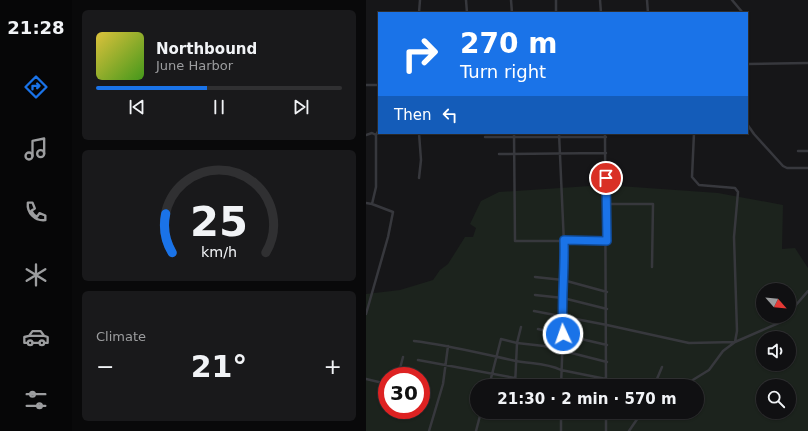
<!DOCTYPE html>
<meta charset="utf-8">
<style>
body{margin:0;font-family:"DejaVu Sans",sans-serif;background:#19191b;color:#f1f3f6;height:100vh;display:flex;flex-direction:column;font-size:15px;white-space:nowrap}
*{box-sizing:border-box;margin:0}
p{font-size:13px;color:#9c9d9f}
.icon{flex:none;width:22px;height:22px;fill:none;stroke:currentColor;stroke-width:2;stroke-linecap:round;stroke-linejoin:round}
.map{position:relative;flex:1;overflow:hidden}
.drawer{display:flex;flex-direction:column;gap:10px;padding:10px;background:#09090a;width:294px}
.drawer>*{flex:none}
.guide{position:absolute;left:12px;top:12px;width:370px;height:122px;border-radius:0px;box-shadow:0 1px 3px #0004,0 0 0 1px #303032;background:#1a73e8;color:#fff;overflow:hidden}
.needle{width:26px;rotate:117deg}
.buttons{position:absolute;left:390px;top:283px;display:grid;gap:8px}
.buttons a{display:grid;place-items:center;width:40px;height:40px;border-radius:50%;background:#101012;box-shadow:0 1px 3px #0004,0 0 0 1px #303032;font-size:20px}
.speed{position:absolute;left:12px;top:367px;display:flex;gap:8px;font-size:20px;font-weight:700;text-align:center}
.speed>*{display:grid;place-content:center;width:52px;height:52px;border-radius:50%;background:#101012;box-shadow:0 1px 3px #0004,0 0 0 1px #303032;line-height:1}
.speed .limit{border:6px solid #d22;background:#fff;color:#111}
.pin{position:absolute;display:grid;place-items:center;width:34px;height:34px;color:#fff;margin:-17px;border:2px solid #fff;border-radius:50%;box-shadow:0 1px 4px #0007}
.me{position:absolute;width:44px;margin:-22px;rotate:357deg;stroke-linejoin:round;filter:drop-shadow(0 0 3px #0008)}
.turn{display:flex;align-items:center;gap:14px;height:84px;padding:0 16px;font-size:18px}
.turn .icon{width:52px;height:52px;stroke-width:2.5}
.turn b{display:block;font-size:28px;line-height:34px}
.then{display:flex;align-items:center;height:38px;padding:0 16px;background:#0003;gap:8px;font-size:15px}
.big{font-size:30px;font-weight:700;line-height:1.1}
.drawer .widget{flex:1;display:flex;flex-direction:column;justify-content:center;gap:6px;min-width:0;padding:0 14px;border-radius:6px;background:#19191b}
.drawer .dial{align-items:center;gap:0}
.dial svg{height:104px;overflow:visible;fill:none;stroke:#303032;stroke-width:7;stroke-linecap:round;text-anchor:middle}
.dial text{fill:#f1f3f6;stroke:none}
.song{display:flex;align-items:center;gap:12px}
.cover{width:48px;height:48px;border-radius:6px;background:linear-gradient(135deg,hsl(50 70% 55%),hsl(100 70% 35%))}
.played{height:4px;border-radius:2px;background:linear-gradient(90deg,#1a73e8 45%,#303032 45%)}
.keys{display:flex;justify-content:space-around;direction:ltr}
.heat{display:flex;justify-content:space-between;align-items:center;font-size:22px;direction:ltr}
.trip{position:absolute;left:104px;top:379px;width:234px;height:40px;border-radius:20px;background:#101012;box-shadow:0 1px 3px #0004,0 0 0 1px #303032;font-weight:700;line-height:40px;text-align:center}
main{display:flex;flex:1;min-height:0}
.tabs{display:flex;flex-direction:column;width:72px;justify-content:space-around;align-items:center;background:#060607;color:#9c9d9f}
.tabs .icon{width:28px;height:28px}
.tabs .current{color:#1a73e8}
.tabs b{font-size:18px;color:#f1f3f6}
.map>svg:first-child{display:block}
.green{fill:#1c231d;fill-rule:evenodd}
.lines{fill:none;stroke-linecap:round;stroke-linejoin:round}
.street{stroke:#37383d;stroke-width:2.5}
.route-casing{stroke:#114b97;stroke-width:10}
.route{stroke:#1a73e8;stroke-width:7}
</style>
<main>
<nav class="tabs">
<b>21:28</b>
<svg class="icon current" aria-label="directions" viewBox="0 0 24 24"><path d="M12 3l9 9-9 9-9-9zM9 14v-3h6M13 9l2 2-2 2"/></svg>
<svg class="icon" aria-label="music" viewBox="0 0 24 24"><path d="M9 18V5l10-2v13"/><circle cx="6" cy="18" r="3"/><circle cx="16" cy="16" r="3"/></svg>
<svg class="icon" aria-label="phone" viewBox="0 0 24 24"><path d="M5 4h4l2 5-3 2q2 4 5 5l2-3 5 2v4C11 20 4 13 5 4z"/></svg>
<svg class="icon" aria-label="climate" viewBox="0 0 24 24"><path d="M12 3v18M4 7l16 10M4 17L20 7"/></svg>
<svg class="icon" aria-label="car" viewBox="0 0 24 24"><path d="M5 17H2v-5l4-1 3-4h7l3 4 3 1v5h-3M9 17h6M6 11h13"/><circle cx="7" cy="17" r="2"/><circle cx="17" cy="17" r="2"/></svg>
<svg class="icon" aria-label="filters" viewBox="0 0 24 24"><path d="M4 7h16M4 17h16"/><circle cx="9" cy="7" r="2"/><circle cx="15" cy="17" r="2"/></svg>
</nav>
<section class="drawer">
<div class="widget">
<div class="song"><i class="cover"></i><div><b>Northbound</b><p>June Harbor</p></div></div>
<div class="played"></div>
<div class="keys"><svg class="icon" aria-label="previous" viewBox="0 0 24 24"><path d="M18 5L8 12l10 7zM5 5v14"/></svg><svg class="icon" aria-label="pause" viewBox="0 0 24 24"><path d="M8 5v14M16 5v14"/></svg><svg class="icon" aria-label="next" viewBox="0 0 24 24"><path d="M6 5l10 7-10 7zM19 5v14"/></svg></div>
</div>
<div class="widget dial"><svg viewBox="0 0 100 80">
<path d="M14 69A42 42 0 1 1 86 69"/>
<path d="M14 69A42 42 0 0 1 9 39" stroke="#1a73e8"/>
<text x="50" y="56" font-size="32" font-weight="700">25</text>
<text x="50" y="72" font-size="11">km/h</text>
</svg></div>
<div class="widget"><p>Climate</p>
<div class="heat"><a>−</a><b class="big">21°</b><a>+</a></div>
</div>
</section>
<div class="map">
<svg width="442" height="431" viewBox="0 0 442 431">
<rect width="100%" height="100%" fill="#161618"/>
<path class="green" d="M239 185 352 193 417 205 416 249 429 248 442 268V431H0V294L34 290 67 280 74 270 82 264 99 237H107L110 228 104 224 115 201 133 192ZM397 290H423V316H397ZM397 338H423V364H397ZM21 376H55V410H21ZM111 386H331V412H111ZM397 386H423V412H397Z"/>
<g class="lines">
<path class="street" d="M100 0 101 13
M145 0 146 13
M190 0V13
M234 0 235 13
M281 0 282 13
M366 0 377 13
M53 13 54 0
M381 64 442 63
M0 85H13
M381 124 388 134 417 166 421 168H442
M53 133 55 160 53 178
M148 133 149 241H241
M193 133 199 266 197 280V334L195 386
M239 133 240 386
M0 135 6 133 10 135 13 130
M119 137H240
M432 151H442
M133 154 240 153
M0 203 6 204 10 187V135
M240 204H287L286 267
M169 277 197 280 241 292
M169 295 197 298 241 309
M168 311 241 325 323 343 369 342 371 331 368 237 372 192 369 188 333 185 326 177 328 133
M423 313 442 291
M0 314 22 237 27 212 6 204
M172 329 241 345
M48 341C83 345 116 354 150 361 165 364 181 363 195 370L275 386
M52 360 192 386
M32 376 37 357
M0 379 21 384
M123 386 135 339 151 343 178 346 241 362
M149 386 151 343 155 327
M288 386 296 367
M317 386 343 370 357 351 369 342 415 322 420 316
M195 412V431
M63 431 77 384 82 346
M110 431 115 412
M240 431V412
M263 431 276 412"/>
</g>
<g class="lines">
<defs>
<path id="route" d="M197 334C195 302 199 271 198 240L241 241 240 178"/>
</defs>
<use href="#route" class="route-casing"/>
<use href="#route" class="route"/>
</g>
</svg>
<div class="buttons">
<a><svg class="needle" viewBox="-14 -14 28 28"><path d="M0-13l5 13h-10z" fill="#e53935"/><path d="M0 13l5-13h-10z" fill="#9c9d9f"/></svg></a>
<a><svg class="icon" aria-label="sound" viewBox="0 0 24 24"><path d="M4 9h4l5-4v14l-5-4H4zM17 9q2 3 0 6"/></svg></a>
<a><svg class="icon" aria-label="search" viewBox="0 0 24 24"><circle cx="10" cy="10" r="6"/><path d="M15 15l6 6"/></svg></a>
</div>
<div class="speed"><div class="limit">30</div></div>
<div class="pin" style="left:240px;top:178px;background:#d93025"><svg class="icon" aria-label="arrive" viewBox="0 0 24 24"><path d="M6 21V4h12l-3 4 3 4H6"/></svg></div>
<svg class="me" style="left:197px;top:334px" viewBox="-20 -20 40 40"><circle r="17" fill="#1a73e8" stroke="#fff" stroke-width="3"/><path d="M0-11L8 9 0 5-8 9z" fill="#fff"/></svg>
<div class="trip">21:30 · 2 min · 570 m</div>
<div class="guide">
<div class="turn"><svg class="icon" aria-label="right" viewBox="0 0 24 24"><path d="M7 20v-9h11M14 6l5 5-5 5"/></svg><div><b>270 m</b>Turn right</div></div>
<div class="then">Then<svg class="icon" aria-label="left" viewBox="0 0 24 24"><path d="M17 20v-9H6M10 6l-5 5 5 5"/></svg></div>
</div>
</div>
</main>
